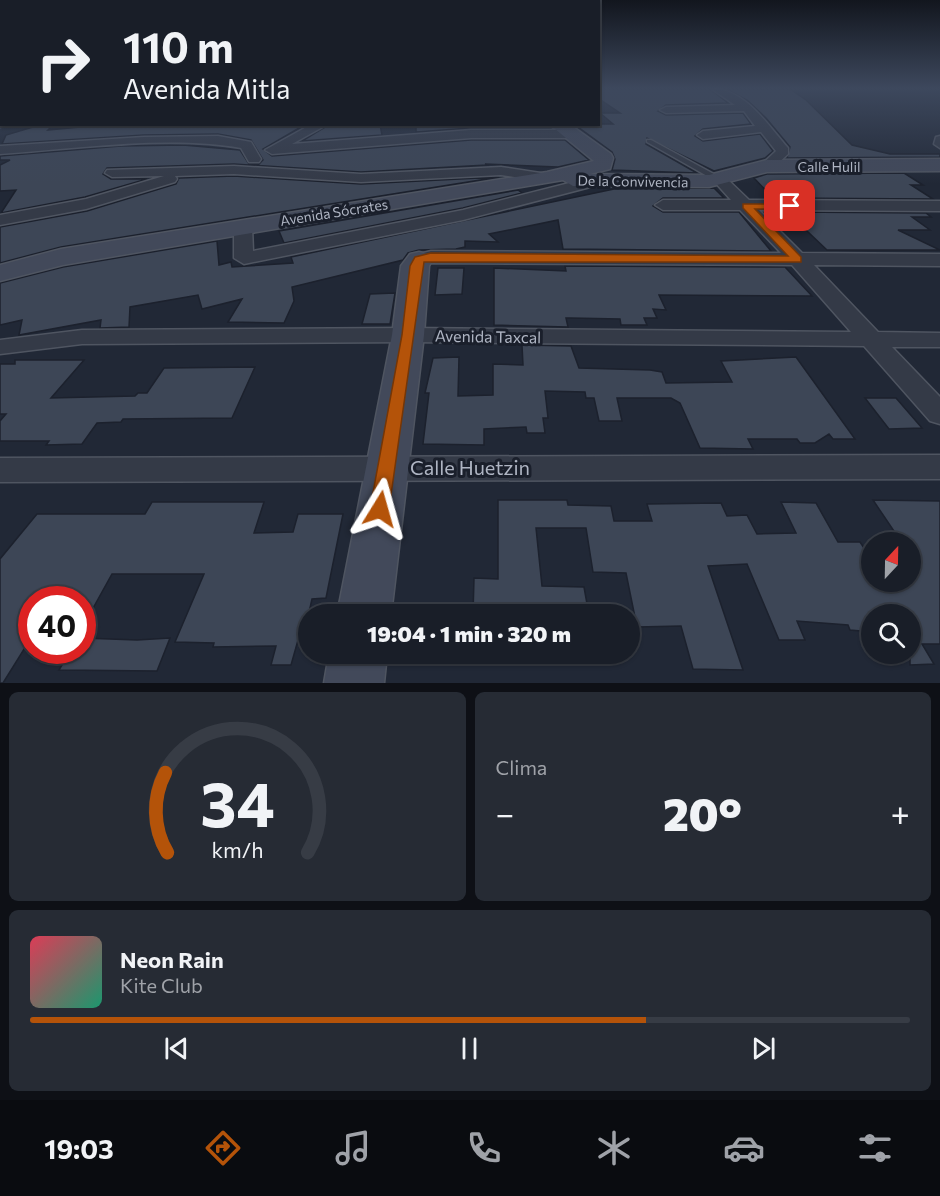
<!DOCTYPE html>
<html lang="es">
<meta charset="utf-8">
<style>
body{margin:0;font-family:Commissioner,sans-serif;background:#262b34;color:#f1f3f6;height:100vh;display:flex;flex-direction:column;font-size:22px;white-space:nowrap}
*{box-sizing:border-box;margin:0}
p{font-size:20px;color:#9fa2a8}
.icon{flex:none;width:33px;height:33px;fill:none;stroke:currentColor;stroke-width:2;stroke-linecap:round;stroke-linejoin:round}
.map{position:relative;height:683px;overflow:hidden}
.details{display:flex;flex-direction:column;gap:9px;padding:9px;background:#0e1016;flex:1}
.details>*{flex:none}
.guide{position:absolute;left:0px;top:0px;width:600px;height:126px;box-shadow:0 2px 4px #0004,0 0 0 2px #373c45;background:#191e28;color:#f1f3f6;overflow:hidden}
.needle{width:39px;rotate:22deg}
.controls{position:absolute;left:861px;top:532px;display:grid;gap:12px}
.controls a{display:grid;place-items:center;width:60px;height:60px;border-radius:50%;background:#191e28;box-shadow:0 2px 4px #0004,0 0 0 2px #373c45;font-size:30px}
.speed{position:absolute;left:18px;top:586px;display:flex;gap:12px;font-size:30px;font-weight:700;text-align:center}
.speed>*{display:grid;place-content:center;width:78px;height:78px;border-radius:50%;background:#191e28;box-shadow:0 2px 4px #0004,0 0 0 2px #373c45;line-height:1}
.speed .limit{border:9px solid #d22;background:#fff;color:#111}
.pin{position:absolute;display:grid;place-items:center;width:51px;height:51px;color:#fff;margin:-26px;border-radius:12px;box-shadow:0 3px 9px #0006}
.me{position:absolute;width:66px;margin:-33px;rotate:8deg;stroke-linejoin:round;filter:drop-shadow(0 0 4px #0008)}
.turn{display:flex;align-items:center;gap:21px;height:126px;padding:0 24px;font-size:27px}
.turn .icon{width:78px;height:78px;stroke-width:2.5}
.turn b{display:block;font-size:42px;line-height:51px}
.big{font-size:45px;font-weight:800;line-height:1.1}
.details .tile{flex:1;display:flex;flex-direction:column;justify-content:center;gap:9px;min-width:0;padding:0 21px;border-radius:9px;background:#262b34}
.details .dial{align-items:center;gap:0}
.dial svg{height:156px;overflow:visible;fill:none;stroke:#373c45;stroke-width:7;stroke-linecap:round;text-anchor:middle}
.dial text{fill:#f1f3f6;stroke:none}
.song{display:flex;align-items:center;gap:18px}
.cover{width:72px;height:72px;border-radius:9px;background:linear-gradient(135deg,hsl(350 70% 55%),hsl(160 70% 35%))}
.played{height:6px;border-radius:3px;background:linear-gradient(90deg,#b45309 70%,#373c45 70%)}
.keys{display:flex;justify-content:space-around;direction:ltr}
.heat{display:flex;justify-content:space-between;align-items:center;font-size:33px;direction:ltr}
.details .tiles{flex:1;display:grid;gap:9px;grid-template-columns:1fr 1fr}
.tile:last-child{grid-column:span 2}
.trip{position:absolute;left:298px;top:604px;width:342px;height:60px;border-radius:30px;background:#191e28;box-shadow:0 2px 4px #0004,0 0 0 2px #373c45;font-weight:800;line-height:60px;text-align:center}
.tabs{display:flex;height:96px;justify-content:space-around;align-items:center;background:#0a0c10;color:#9fa2a8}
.tabs .icon{width:42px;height:42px}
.tabs .current{color:#b45309}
.tabs b{font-size:27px;color:#f1f3f6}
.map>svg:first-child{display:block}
.building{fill:#3d4656;stroke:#1c212d;stroke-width:1.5}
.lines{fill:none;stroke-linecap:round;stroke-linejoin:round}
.lane-casing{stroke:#4f5561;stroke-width:3}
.street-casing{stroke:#4f5561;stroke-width:3}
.secondary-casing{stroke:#4f5561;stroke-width:3}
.lane{fill:#343a47;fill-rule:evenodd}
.street{fill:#343a47;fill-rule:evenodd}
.secondary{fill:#42495a;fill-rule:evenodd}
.route{fill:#b45309;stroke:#753606;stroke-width:1.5}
.labels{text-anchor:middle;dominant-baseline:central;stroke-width:6;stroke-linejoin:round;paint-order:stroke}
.far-street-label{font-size:14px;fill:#afb5c3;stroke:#1a1f2b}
.street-label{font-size:16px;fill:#afb5c3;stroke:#1a1f2b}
.near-street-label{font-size:20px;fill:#afb5c3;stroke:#1a1f2b}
</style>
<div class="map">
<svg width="940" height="683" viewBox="0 0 940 683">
<rect width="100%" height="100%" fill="#212836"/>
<path class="building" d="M598 89H710L728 103 666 105 658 111 666 115 743 113 751 124 703 129 695 136 703 141 760 134 773 151 765 158 714 171 647 138 646 144 697 173 612 170 615 159 612 152 574 124H613L600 113H620L598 98Z
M726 89H790L806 100 852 145 890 154H940V157L787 158 790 147 766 118 747 100Z
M43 124H54L48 130 101 125 306 124 263 149 272 156 471 140H565L589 160 558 167 485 164 487 165 361 172 234 164 107 168 103 174 111 179H147L85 197 1 213 16 190 0 191V165L10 160H0V156L121 146 183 145 240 150 249 164H259L263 160 251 140 218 134 144 135 2 144 6 135Z
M330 124H380L382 135 302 141Z
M416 124H547L550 128H471L416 132Z
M904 173 923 185H911L933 199 773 198 754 178 767 174Z
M234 176 361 184 499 177 61 247 0 263V227L87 211 176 184 179 178Z
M714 188 724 198H663L653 206 663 212H739L771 251 563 249 558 220 489 234 498 242 465 241V247L456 249 419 250 408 253 403 260 292 287 294 301 284 323 228 322 242 299 202 309 198 295 130 307 129 327 100 328 101 320 19 335 22 320 0 325V283L63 267 217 241 219 265 231 262 232 267 293 263 291 257 614 189Z
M518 190 522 193 463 208 284 243 279 231Z
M787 212 926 213 931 217H912L930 230H898L940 250H827Z
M565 266 785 267 812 296 659 295 666 310 653 309 657 318H644L647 325H621L620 319 570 318H566L568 327 494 325V268L566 271Z
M438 268H464L462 294 435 295Z
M395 293 390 324H362L370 294Z
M522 345 571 346 579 368 650 370 662 372 666 383 732 382 721 361 796 357 855 439H833L829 434 815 443H800L797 439H748L753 449 700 448 680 403 671 398H617L622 421H599L594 398H586L585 392 545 391 548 418H543L545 433H527L526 427 484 429V445L423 444 429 393H425L433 358 459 357 458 396 493 395V364L523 365Z
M15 360H84L51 398 135 396 138 393H147L164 368 255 367 232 418 123 419 121 422 97 423 82 444 46 445 49 441H0V421L6 414H0V364H15Z
M865 398H896L922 428 889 429Z
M498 500H567L568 505 611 506 614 521H652L647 504 721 503 727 516 747 515 757 534 796 533 781 502 816 503 838 542H860L872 560V582H910V543H902L873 500 940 501V644H922L934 664 910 665V615H872V632L850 630 848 625 797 621 805 640H779L747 564 708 566 743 670 693 669 681 626 637 627 626 573 593 572 586 528H536L542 586 584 587 589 615H473L474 578 498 579Z
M152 502H264L254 533 293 532 298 514H343L326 598 312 599 306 626H302L291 665H271L276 646 213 647 214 643 175 642 204 574H112L82 628V600H32V646H26L3 683H0V559L37 514H145Z
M82 638 137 640 170 638 157 671 59 670 70 651H82Z"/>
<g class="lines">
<defs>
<path id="lane" d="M647 140H651L723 179 716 181 647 142Z"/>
<path id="street" d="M712 89C745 88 769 127 788 148V154L772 169H762L760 166 776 151 761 132 703 139 697 135 703 131 755 126 744 111 666 113 660 110 666 107 735 105Z
M0 119 2 124 6 125 0 127Z
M312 124H328L292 144 471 130H573L579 134 573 138H471L272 154 265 150Z
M218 136 251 142 261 159 259 162H249L241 148C168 135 75 149 0 154V146L144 137Z
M940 136V148L934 144 936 137Z
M234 166 361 174 501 167 547 174 554 178 547 182 501 175 361 182 234 174 175 176 177 179 175 182 86 209 0 225V215L86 199 164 176 112 177 105 173 107 170Z
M719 175 724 176 749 200 940 201V211L759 210 802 253 940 254V266L814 265 878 332 940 333V347H892L940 397V424L930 421 864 346 408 342 82 344 0 354V340L82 330 408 328 851 332 792 265 431 263 419 266 409 260 412 256 431 251 781 253 740 210H663L655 205 663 200H731L712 179Z
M593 177 598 179 601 182 598 185 463 220 244 264 234 258V227L243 222 252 227 253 251 463 210Z
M940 455V479L0 482V458Z"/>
<path id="secondary" d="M0 101H2L0 110Z
M549 124H569L611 154 613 158 610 169 590 174 709 175 767 160 940 159V171L767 172 709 187 573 186 563 180 63 265 0 281V265L61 249 547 172 594 161Z
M419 252 428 254 432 260 429 266 424 335 391 615H337L392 335 401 266 410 254Z
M329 654H387L384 683H324Z"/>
</defs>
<use href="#lane" class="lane-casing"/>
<use href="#street" class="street-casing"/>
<use href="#secondary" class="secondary-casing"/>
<use href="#lane" class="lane"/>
<use href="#street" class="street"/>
<use href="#secondary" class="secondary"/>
</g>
<linearGradient id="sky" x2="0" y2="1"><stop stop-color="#12161e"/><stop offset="0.48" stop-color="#3d485d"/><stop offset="1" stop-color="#3d485d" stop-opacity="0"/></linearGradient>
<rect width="940" height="184" fill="url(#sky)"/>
<path class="route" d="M743 204H793L794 206 790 209H755L801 257V262H424L389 509 387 515 380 517 373 515 370 509 402 335 410 266 415 257 431 253 788 256 743 208Z"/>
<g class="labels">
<g class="far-street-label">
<text x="829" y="166">Calle Hulil</text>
<text transform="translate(633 181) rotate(1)">De la Convivencia</text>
<text transform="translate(334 212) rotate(-9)">Avenida Sócrates</text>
</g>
<g class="street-label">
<text transform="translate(488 336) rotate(1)">Avenida Taxcal</text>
</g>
<g class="near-street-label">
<text x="470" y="467">Calle Huetzin</text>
</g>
</g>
</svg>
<div class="controls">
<a><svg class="needle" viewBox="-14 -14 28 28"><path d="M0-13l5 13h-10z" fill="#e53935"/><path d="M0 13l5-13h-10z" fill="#9fa2a8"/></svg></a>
<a><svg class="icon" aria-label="search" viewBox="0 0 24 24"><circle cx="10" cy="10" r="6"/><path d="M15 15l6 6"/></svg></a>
</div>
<div class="speed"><div class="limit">40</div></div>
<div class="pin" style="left:790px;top:206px;background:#d93025"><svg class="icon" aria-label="arrive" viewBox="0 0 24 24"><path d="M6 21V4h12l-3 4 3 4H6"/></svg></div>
<svg class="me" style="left:380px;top:509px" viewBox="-20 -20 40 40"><path d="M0-17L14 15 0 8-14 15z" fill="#b45309" stroke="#fff" stroke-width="4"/></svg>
<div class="trip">19:04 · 1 min · 320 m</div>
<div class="guide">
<div class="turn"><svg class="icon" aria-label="right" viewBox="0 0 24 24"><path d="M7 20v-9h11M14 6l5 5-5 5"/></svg><div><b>110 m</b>Avenida Mitla</div></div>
</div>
</div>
<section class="details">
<div class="tiles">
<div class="tile dial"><svg viewBox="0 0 100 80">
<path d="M14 69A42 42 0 1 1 86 69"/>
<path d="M14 69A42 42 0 0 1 13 28" stroke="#b45309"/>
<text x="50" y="56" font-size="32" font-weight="700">34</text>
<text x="50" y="72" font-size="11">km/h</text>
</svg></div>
<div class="tile"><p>Clima</p>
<div class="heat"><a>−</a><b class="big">20°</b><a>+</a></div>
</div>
<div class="tile">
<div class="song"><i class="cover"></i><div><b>Neon Rain</b><p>Kite Club</p></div></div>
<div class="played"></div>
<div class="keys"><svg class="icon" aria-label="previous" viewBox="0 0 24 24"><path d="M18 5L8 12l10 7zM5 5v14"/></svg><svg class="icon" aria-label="pause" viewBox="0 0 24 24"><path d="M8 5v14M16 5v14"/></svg><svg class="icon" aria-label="next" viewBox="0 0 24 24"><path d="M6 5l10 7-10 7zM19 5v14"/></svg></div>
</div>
</div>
</section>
<nav class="tabs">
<b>19:03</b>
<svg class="icon current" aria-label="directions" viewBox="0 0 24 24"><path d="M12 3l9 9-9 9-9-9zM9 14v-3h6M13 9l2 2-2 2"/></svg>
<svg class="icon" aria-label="music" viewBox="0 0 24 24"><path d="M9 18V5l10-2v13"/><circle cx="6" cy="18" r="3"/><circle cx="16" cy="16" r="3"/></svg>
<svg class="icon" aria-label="phone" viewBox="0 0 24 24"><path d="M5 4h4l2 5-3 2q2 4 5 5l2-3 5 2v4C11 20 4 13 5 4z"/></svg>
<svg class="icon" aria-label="climate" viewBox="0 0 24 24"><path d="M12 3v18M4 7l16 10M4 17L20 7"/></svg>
<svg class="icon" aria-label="car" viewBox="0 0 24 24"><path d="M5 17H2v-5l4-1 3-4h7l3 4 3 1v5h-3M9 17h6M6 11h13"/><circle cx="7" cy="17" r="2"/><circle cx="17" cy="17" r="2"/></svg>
<svg class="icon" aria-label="filters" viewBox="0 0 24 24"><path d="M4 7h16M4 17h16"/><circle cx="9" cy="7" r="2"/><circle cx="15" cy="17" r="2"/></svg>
</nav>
